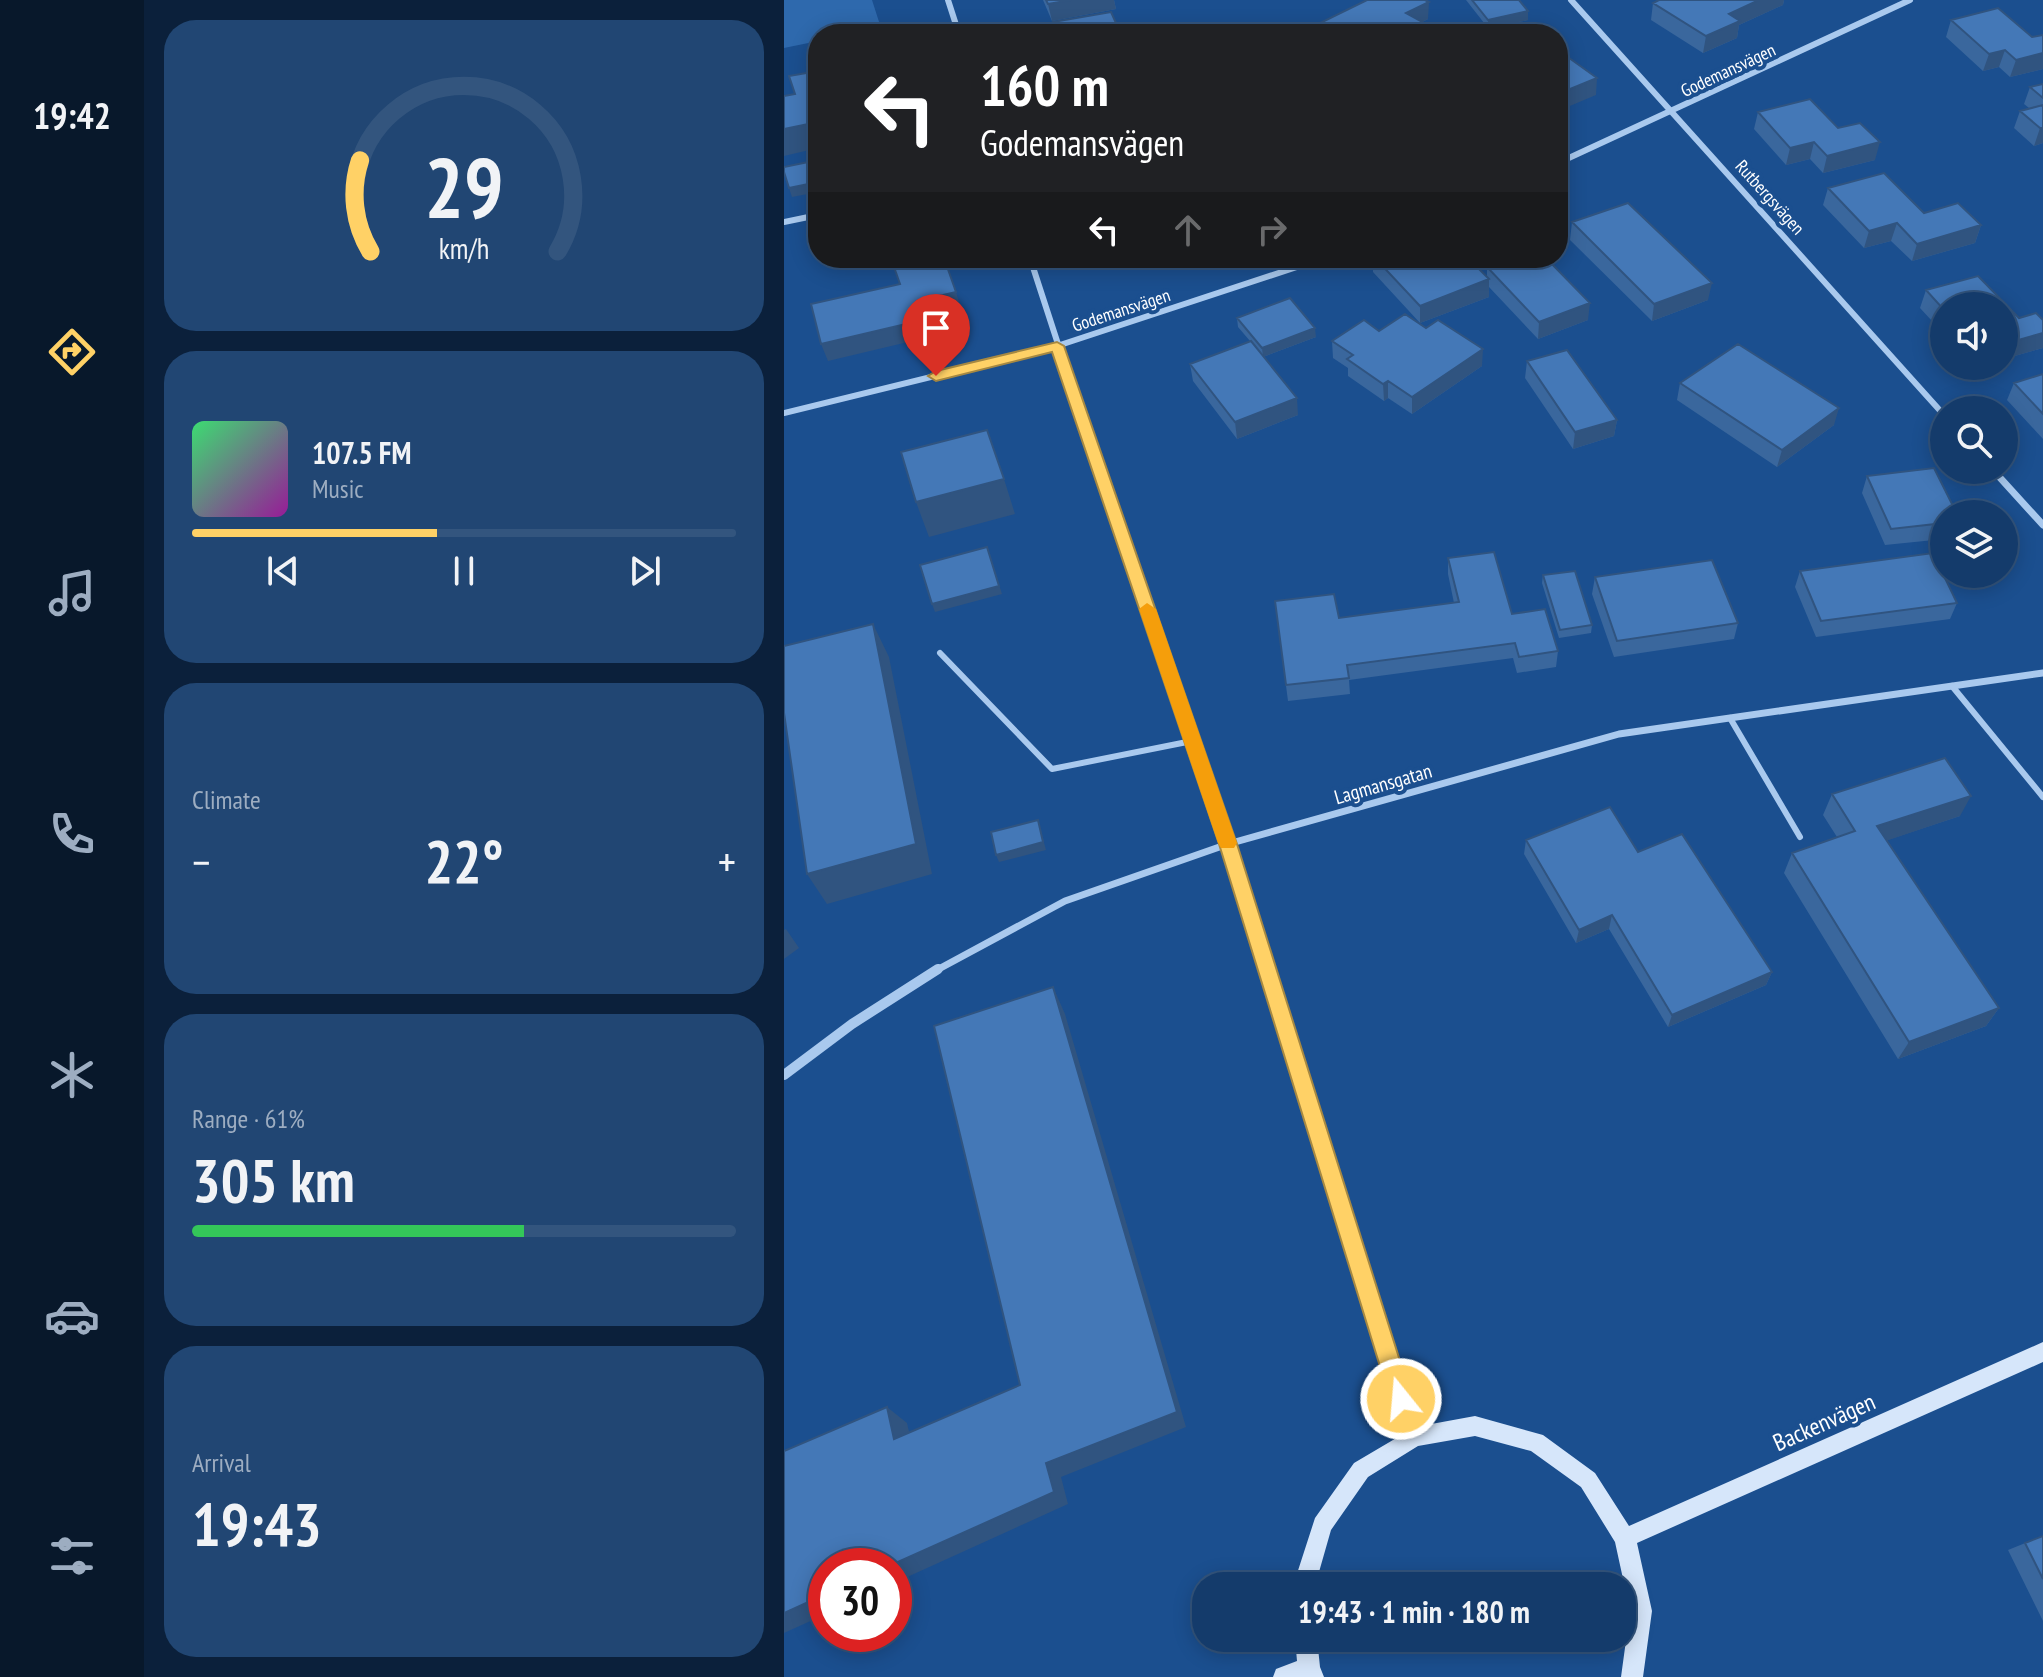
<!DOCTYPE html>
<meta charset="utf-8">
<style>
body{margin:0;font-family:"PT Sans Narrow",sans-serif;background:#214673;color:#f1f3f6;height:100vh;display:flex;flex-direction:column;font-size:30px;white-space:nowrap}
*{box-sizing:border-box;margin:0}
p{font-size:26px;color:#9dadc1}
.icon{flex:none;width:44px;height:44px;fill:none;stroke:currentColor;stroke-width:2;stroke-linecap:round;stroke-linejoin:round}
.map{position:relative;flex:1;overflow:hidden}
.side{display:flex;flex-direction:column;gap:20px;padding:20px;background:#0b203b;width:640px}
.side>*{flex:none}
.guide{position:absolute;left:24px;top:24px;width:760px;height:244px;border-radius:32px;box-shadow:0 4px 20px #0003,0 0 0 2px #33557e;background:#202124;color:#fff;overflow:hidden}
.tools{position:absolute;left:1146px;top:292px;display:grid;gap:16px}
.tools a{display:grid;place-items:center;width:88px;height:88px;border-radius:50%;background:#143b6b;box-shadow:0 4px 20px #0003,0 0 0 2px #33557e;font-size:40px}
.speed{position:absolute;left:24px;top:1548px;display:flex;gap:16px;font-size:40px;font-weight:700;text-align:center}
.speed>*{display:grid;place-content:center;width:104px;height:104px;border-radius:50%;background:#143b6b;box-shadow:0 4px 20px #0003,0 0 0 2px #33557e;line-height:1}
.speed .limit{border:12px solid #d22;background:#fff;color:#111}
.pin{position:absolute;display:grid;place-items:center;width:68px;height:68px;color:#fff;margin:-82px -34px;border-radius:50% 50% 50% 0;rotate:-45deg;box-shadow:0 0 8px #0007}
.pin .icon{rotate:45deg}
.me{position:absolute;width:88px;margin:-44px;rotate:343deg;stroke-linejoin:round;filter:drop-shadow(0 0 6px #0008)}
.turn{display:flex;align-items:center;gap:28px;height:168px;padding:0 40px;font-size:36px}
.turn .icon{width:104px;height:104px;stroke-width:2.5}
.turn b{display:block;font-size:56px;line-height:68px}
.lanes{display:flex;align-items:center;height:76px;padding:0 40px;background:#0003;justify-content:center;gap:40px;direction:ltr}
.lanes .off{opacity:.35}
.big{font-size:60px;font-weight:700;line-height:1.1}
.side .tile{flex:1;display:flex;flex-direction:column;justify-content:center;gap:12px;min-width:0;padding:0 28px;border-radius:32px;background:#214673}
.side .dial{align-items:center;gap:0}
.dial svg{height:208px;overflow:visible;fill:none;stroke:#33557e;stroke-width:7;stroke-linecap:round;text-anchor:middle}
.dial text{fill:#f1f3f6;stroke:none}
.song{display:flex;align-items:center;gap:24px}
.cover{width:96px;height:96px;border-radius:12px;background:linear-gradient(135deg,hsl(140 70% 55%),hsl(300 70% 35%))}
.played{height:8px;border-radius:4px;background:linear-gradient(90deg,#ffd166 45%,#33557e 45%)}
.keys{display:flex;justify-content:space-around;direction:ltr}
.heat{display:flex;justify-content:space-between;align-items:center;font-size:44px;direction:ltr}
.charge{height:12px;border-radius:6px;background:linear-gradient(90deg,#34c759 61%,#33557e 0)}
.trip{position:absolute;left:408px;top:1572px;width:444px;height:80px;border-radius:32px;background:#143b6b;box-shadow:0 4px 20px #0003,0 0 0 2px #33557e;font-weight:700;line-height:80px;text-align:center}
main{display:flex;flex:1;min-height:0}
.menu{display:flex;flex-direction:column;width:144px;justify-content:space-around;align-items:center;background:#08182b;color:#9dadc1}
.menu .icon{width:56px;height:56px}
.menu .selected{color:#ffd166}
.menu b{font-size:36px;color:#f1f3f6}
.map>svg:first-child{display:block}
.green{fill:#2e69ad}
.lines{fill:none;stroke-linecap:round;stroke-linejoin:round}
.lane{stroke:#a9c9ee;stroke-width:6}
.street-far2{stroke:#a9c9ee;stroke-width:6}
.street-far1{stroke:#a9c9ee;stroke-width:7}
.street{stroke:#a9c9ee;stroke-width:10}
.secondary{fill:#d6e6fa;fill-rule:evenodd}
.wall{fill:#3a679d}
.shaded-wall{fill:#305480}
.building{fill:#4478b7;stroke:#305480;stroke-width:2}
.route{fill:#ffd166;stroke:#a68842;stroke-width:2}
.slow{fill:#f59e0b}
.labels{text-anchor:middle;dominant-baseline:central;stroke-width:8;stroke-linejoin:round;paint-order:stroke}
.far-street-label{font-size:18px;fill:#fff;stroke:#1b4f8f}
.street-label{font-size:20px;fill:#fff;stroke:#1b4f8f}
.near-street-label{font-size:24px;fill:#fff;stroke:#1b4f8f}
</style>
<main>
<nav class="menu">
<b>19:42</b>
<svg class="icon selected" aria-label="directions" viewBox="0 0 24 24"><path d="M12 3l9 9-9 9-9-9zM9 14v-3h6M13 9l2 2-2 2"/></svg>
<svg class="icon" aria-label="music" viewBox="0 0 24 24"><path d="M9 18V5l10-2v13"/><circle cx="6" cy="18" r="3"/><circle cx="16" cy="16" r="3"/></svg>
<svg class="icon" aria-label="phone" viewBox="0 0 24 24"><path d="M5 4h4l2 5-3 2q2 4 5 5l2-3 5 2v4C11 20 4 13 5 4z"/></svg>
<svg class="icon" aria-label="climate" viewBox="0 0 24 24"><path d="M12 3v18M4 7l16 10M4 17L20 7"/></svg>
<svg class="icon" aria-label="car" viewBox="0 0 24 24"><path d="M5 17H2v-5l4-1 3-4h7l3 4 3 1v5h-3M9 17h6M6 11h13"/><circle cx="7" cy="17" r="2"/><circle cx="17" cy="17" r="2"/></svg>
<svg class="icon" aria-label="filters" viewBox="0 0 24 24"><path d="M4 7h16M4 17h16"/><circle cx="9" cy="7" r="2"/><circle cx="15" cy="17" r="2"/></svg>
</nav>
<section class="side">
<div class="tile dial"><svg viewBox="0 0 100 80">
<path d="M14 69A42 42 0 1 1 86 69"/>
<path d="M14 69A42 42 0 0 1 10 34" stroke="#ffd166"/>
<text x="50" y="56" font-size="32" font-weight="700">29</text>
<text x="50" y="72" font-size="11">km/h</text>
</svg></div>
<div class="tile">
<div class="song"><i class="cover"></i><div><b>107.5 FM</b><p>Music</p></div></div>
<div class="played"></div>
<div class="keys"><svg class="icon" aria-label="previous" viewBox="0 0 24 24"><path d="M18 5L8 12l10 7zM5 5v14"/></svg><svg class="icon" aria-label="pause" viewBox="0 0 24 24"><path d="M8 5v14M16 5v14"/></svg><svg class="icon" aria-label="next" viewBox="0 0 24 24"><path d="M6 5l10 7-10 7zM19 5v14"/></svg></div>
</div>
<div class="tile"><p>Climate</p>
<div class="heat"><a>−</a><b class="big">22°</b><a>+</a></div>
</div>
<div class="tile"><p>Range · 61%</p><b class="big">305 km</b><div class="charge"></div></div>
<div class="tile"><p>Arrival</p><b class="big">19:43</b></div>
</section>
<div class="map">
<svg width="1259" height="1677" viewBox="0 0 1259 1677">
<rect width="100%" height="100%" fill="#1b4f8f"/>
<path class="green" d="M0 0H88L97 28 69 34H34V41L0 48Z"/>
<g class="lines">
<path class="lane" d="M156 653 268 769 408 741
M1168 686 1259 797
M946 718 1016 837"/>
<path class="street-far2" d="M164 0 175 34
M787 0 1160 415
M774 163 1126 0
M0 222 34 215
M246 258 300 424
M0 413 273 346 540 258"/>
<path class="street-far1" d="M299 422 444 844 484 971
M1209 470 1259 525
M151 971 281 901 444 844 835 734 1259 673"/>
<path class="street" d="M483 969 630 1436
M0 1075 68 1024 154 969"/>
<path class="secondary" d="M1259 1342V1362L853 1543 868 1611 859 1677H837L846 1611 831 1542 797 1487 747 1451 691 1436 634 1446 584 1477 547 1530 531 1586H509L531 1518 570 1463 631 1427 691 1416 759 1435 811 1473 845 1526Z
M511 1638H533L536 1667 540 1677H489L492 1669 513 1661Z"/>
</g>
<path class="wall" d="M259 0H330L332 9 268 21Z
M682 0H735L744 11V20L704 28Z
M875 0H1000L999 5 955 25 953 38 919 53 867 20 869 3Z
M644 19 638 22 640 23V34H535L534 24Z
M1167 20 1248 37 1259 35V69L1226 77 1215 67 1199 71 1162 37Z
M1259 84V143L1250 146 1230 128 1236 111 1245 108 1240 104 1246 87Z
M974 112 1054 128 1091 160 1039 173 1026 159 1002 165 970 129Z
M1044 188 1140 213 1197 225 1191 243 1128 261 1107 241 1080 248 1039 205Z
M788 222 924 300 868 321 786 240Z
M589 258H684L703 277V267L804 320 754 339 705 287V297L636 323 589 272Z
M1194 276 1235 318 1252 313 1259 320V348L1220 359V306H1160V334L1136 308 1142 290Z
M453 318 532 337 479 357 514 415 453 439 409 381 406 364 466 341 454 327Z
M595 331 698 366 628 414 604 398 600 401 564 376V368L549 358 548 341Z
M743 361 833 420 830 436 789 449 741 378Z
M1259 374V439L1223 400 1230 383Z
M896 383 1050 425 993 467 893 400Z
M1083 476 1160 514V539L1101 545 1078 493Z
M664 558 728 614 774 651 772 667 733 673 729 658 565 680 566 694 504 701 491 601 555 618 670 603 664 574Z
M1016 571 1173 603 1166 619 1032 637 1011 587Z
M759 575 808 625 807 633 775 638 758 583Z
M811 577 954 623 950 639 830 657 808 594Z
M1048 794 1176 816 1103 840 1215 1008 1202 1026 1114 1059 1000 873 1008 853 1053 837 1039 815Z
M742 840 854 852 988 972 982 985 884 1027 825 929 792 943 740 854Z
M1259 1536V1621L1224 1550Z"/>
<path class="shaded-wall" d="M287 0H330L332 9 268 21 264 4Z
M975 0H1000L999 5 955 25 953 38 919 53 922 36 945 14Z
M645 2 644 19 622 30V13Z
M744 11V20L704 28V20Z
M640 23V34H619Z
M1221 50 1215 67 1199 71 1205 54Z
M1259 53V69L1226 77 1232 60Z
M813 78 812 95 774 111V94Z
M34 122V148L0 156V129Z
M1256 128H1259V143L1250 146Z
M1030 142 1026 159 1002 165 1006 148Z
M1096 142 1091 160 1039 173 1043 156Z
M34 182V192L8 197 5 188Z
M1113 223 1107 241 1080 248 1085 231Z
M1197 225 1191 243 1128 261 1133 244Z
M705 279V297L636 323V306Z
M928 283 924 300 868 321 870 304Z
M172 292 177 309 138 318 133 301Z
M806 303 804 320 754 339 755 322Z
M139 320 145 337 44 361 37 344Z
M531 328 532 337 479 357 478 348Z
M1259 333V348L1220 359V352L1224 343Z
M699 349 698 366 628 414V397Z
M604 381V398L600 401 599 384Z
M513 398 514 415 453 439 451 422Z
M1055 408 1050 425 993 467 998 450Z
M833 420 830 436 789 449 791 432Z
M220 479 231 514 145 537 132 502Z
M203 547 218 594 151 612 148 604Z
M89 624 105 657 148 874 43 904 23 874Z
M1187 796 1176 816 1084 847 1093 826Z
M254 820 262 850 215 862 212 855Z
M828 915 825 929 792 943 795 930Z
M2 929 15 948 0 959V930Z
M988 972 982 985 884 1027 888 1015Z
M269 987 281 1014 402 1427 277 1477 284 1504 110 1583V1566H105L262 1463Z
M1215 1008 1202 1026 1114 1059 1125 1042Z
M103 1407 123 1423 130 1453 110 1439Z
M42 1594V1614L0 1633V1613Z"/>
<path class="building" d="M262 0H287L264 4Z
M583 0H641L645 2 622 13 640 23 619 34H599L591 29 581 34H552L534 24Z
M688 0H735L744 11 704 20Z
M875 0H975L945 14 956 21 922 36 869 3Z
M1214 8 1248 37 1259 35V53L1232 60 1221 50 1205 54 1167 20Z
M327 12 337 34H274L269 22Z
M774 50 813 78 774 94Z
M34 71V122L0 129V96L11 94 5 76Z
M1259 84V98L1246 87Z
M1026 99 1054 128 1076 123 1096 142 1043 156 1030 142 1006 148 974 112Z
M1259 105V128H1256L1236 111Z
M34 160V182L5 188 0 172V167Z
M1100 173 1140 213 1174 203 1197 225 1133 244 1113 223 1085 231 1044 188Z
M844 203 928 283 870 304 788 222Z
M149 258H160L172 292 133 301 139 320 37 344 27 304 116 284 110 267Z
M591 258H684L705 279 636 306Z
M727 258H762L806 303 755 322 703 267Z
M1194 276 1235 318 1252 313 1259 320V333L1224 343 1220 340V306H1160V310L1142 290Z
M506 298 531 328 478 348 453 318Z
M621 314 642 328 654 320 699 349 628 397 604 381 599 384 563 359 569 355 548 341 580 320 595 331Z
M467 341 513 398 451 422 406 364Z
M954 344 1055 408 998 450 896 383Z
M783 350 833 420 791 432 743 361Z
M1259 374V414L1230 383Z
M203 430 220 479 132 502 117 452Z
M1150 468 1173 514H1160V523L1107 529 1083 476Z
M203 547 215 586 148 604 136 565Z
M710 552 728 614 761 609 774 651 735 657 731 643 563 665 565 678 502 685 491 601 550 594 555 618 675 602 664 558Z
M1149 553 1173 603 1037 621 1016 571Z
M928 560 954 623 833 641 811 577Z
M791 571 808 625 776 630 759 575Z
M89 624 132 844 23 874 0 713V646Z
M1161 758 1187 796 1093 826 1215 1008 1125 1042 1008 853 1071 831 1048 794Z
M826 807 854 852 898 834 988 972 888 1015 828 915 795 930 742 840Z
M254 820 259 842 212 855 207 832Z
M269 987 393 1412 262 1463 270 1492 105 1566H42V1594L0 1613V1451L103 1407 110 1439 236 1385 150 1026Z
M1259 1536V1579L1241 1543Z"/>
<path class="route" d="M273 342 280 346 453 844 628 1399 625 1407 617 1410 609 1407 606 1399 435 844 268 352 152 381 144 376 152 371Z"/>
<path class="slow" d="M363 603 372 609 453 843 450 848H437L434 843 355 609Z"/>
<g class="labels">
<g class="far-street-label">
<text transform="translate(944 70) rotate(-25)">Godemansvägen</text>
<text transform="translate(986 197) rotate(48)">Rutbergsvägen</text>
<text transform="translate(337 310) rotate(-18)">Godemansvägen</text>
</g>
<g class="street-label">
<text transform="translate(599 784) rotate(-16)">Lagmansgatan</text>
</g>
<g class="near-street-label">
<text transform="translate(1040 1422) rotate(-24)">Backenvägen</text>
</g>
</g>
</svg>
<div class="tools">
<a><svg class="icon" aria-label="sound" viewBox="0 0 24 24"><path d="M4 9h4l5-4v14l-5-4H4zM17 9q2 3 0 6"/></svg></a>
<a><svg class="icon" aria-label="search" viewBox="0 0 24 24"><circle cx="10" cy="10" r="6"/><path d="M15 15l6 6"/></svg></a>
<a><svg class="icon" aria-label="layers" viewBox="0 0 24 24"><path d="M12 4l9 5-9 5-9-5zM3 14l9 5 9-5"/></svg></a>
</div>
<div class="speed"><div class="limit">30</div></div>
<div class="pin" style="left:152px;top:376px;background:#d93025"><svg class="icon" aria-label="arrive" viewBox="0 0 24 24"><path d="M6 21V4h12l-3 4 3 4H6"/></svg></div>
<svg class="me" style="left:617px;top:1399px" viewBox="-20 -20 40 40"><circle r="17" fill="#ffd166" stroke="#fff" stroke-width="3"/><path d="M0-11L8 9 0 5-8 9z" fill="#fff"/></svg>
<div class="trip">19:43 · 1 min · 180 m</div>
<div class="guide">
<div class="turn"><svg class="icon" aria-label="left" viewBox="0 0 24 24"><path d="M17 20v-9H6M10 6l-5 5 5 5"/></svg><div><b>160 m</b>Godemansvägen</div></div>
<div class="lanes"><svg class="icon" aria-label="left" viewBox="0 0 24 24"><path d="M17 20v-9H6M10 6l-5 5 5 5"/></svg><svg class="icon off" aria-label="ahead" viewBox="0 0 24 24"><path d="M12 20V5M6 11l6-6 6 6"/></svg><svg class="icon off" aria-label="right" viewBox="0 0 24 24"><path d="M7 20v-9h11M14 6l5 5-5 5"/></svg></div>
</div>
</div>
</main>
